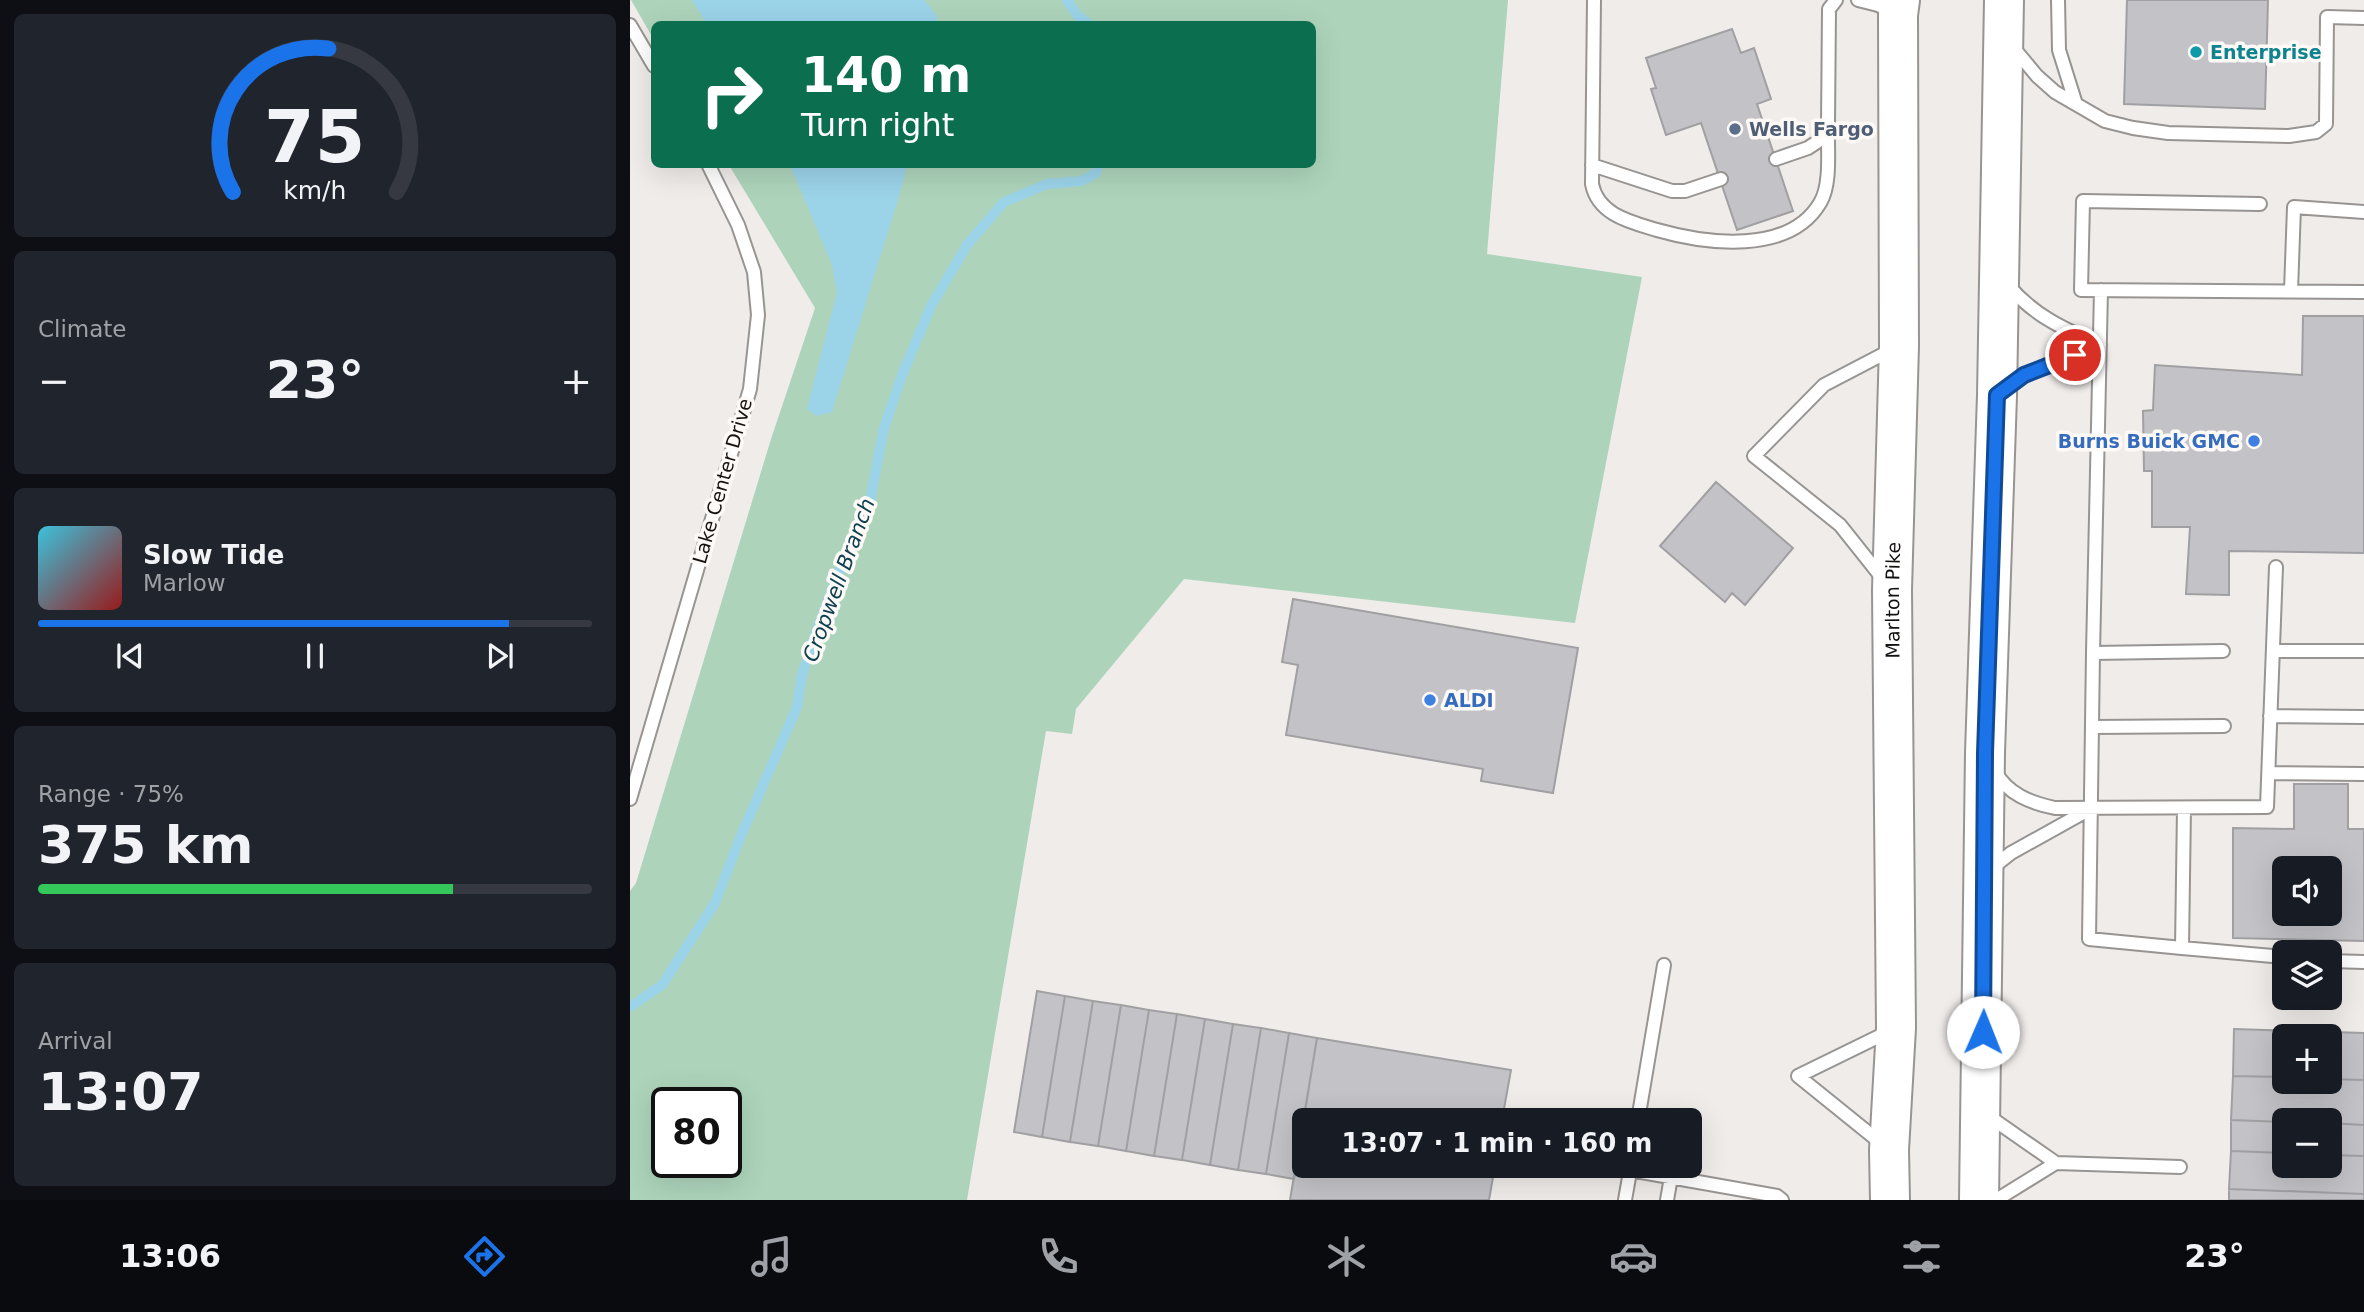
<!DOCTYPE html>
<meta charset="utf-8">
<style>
body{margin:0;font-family:"DejaVu Sans",sans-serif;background:#20242c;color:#f1f3f6;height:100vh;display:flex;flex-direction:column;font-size:26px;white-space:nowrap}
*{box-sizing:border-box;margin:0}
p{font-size:23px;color:#9ea1a6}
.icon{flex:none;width:38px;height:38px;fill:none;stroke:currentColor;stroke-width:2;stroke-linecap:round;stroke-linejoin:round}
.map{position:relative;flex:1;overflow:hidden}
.details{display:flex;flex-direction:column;gap:14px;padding:14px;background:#0d0f14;width:630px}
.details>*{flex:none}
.top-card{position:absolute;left:21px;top:21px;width:665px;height:147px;border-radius:10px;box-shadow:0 7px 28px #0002;background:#0b6e4f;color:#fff;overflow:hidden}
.tools{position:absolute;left:1642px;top:856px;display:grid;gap:14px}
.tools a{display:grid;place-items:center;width:70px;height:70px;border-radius:10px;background:#171b24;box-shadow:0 7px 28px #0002;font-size:35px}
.speed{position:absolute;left:21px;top:1087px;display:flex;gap:14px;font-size:35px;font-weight:700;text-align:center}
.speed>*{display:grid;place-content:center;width:91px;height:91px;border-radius:50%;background:#171b24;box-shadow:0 7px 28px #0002;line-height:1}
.speed .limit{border:4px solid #111;border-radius:10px;background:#fff;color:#111}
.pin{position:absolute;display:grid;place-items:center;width:60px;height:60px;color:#fff;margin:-30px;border:4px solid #fff;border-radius:50%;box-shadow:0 2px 7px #0007}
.me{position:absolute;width:77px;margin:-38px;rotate:1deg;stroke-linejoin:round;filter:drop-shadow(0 0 5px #0008)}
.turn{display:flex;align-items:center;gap:24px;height:147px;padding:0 35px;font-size:32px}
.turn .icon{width:91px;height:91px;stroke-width:2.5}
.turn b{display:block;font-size:49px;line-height:60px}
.big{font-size:52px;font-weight:700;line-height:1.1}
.details .card{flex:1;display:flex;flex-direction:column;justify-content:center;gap:10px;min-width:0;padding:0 24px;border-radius:10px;background:#20242c}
.details .dial{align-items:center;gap:0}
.dial svg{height:182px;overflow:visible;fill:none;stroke:#363941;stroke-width:7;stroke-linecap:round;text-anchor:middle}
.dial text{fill:#f1f3f6;stroke:none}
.song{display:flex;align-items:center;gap:21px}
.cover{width:84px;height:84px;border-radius:10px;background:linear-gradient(135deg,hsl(190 70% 55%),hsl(0 70% 35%))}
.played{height:7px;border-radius:4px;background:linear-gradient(90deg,#1a73e8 85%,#363941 85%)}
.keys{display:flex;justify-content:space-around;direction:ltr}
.heat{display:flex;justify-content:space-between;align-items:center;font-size:38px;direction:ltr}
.charge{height:10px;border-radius:5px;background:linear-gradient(90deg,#34c759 75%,#363941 0)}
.trip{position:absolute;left:662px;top:1108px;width:410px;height:70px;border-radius:10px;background:#171b24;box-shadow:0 7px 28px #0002;font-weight:700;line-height:70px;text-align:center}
.menu{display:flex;height:112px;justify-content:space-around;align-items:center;background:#090b0e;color:#9ea1a6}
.menu .icon{width:49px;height:49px}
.menu .active{color:#1a73e8}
.menu b{font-size:32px;color:#f1f3f6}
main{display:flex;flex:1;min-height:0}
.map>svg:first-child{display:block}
.green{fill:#add4bb;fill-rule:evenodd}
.water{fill:#9bd3e9}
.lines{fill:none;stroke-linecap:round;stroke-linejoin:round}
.stream{stroke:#9bd3e9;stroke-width:10}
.building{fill:#c3c2c6;stroke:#a09fa2;stroke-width:2;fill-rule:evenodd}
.lane-casing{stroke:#979492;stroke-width:16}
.highway-casing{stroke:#979492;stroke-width:42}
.lane{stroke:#fff;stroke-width:12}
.highway{stroke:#fff;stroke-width:38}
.route-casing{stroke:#114b97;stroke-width:18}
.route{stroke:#1a73e8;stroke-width:12}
.culture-dot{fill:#0f9aa8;stroke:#fdf9f7;stroke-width:2.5}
.service-dot{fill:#5c6f8a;stroke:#fdf9f7;stroke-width:2.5}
.shop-dot{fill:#3f7fe0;stroke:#fdf9f7;stroke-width:2.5}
.labels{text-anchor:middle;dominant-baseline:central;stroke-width:7;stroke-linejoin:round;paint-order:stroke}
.culture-label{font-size:19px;font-weight:bold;fill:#0d838f;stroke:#fdf9f7;text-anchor:start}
.service-label{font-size:19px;font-weight:bold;fill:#4e5e75;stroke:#fdf9f7;text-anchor:start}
.shop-label{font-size:19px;font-weight:bold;fill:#366cbe;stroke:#fdf9f7;text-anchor:end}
.street-label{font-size:19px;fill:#131211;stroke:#fdf9f7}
.water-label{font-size:21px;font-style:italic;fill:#0e404f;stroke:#fdf9f7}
</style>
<main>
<section class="details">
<div class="card dial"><svg viewBox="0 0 100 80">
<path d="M14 69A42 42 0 1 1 86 69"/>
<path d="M14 69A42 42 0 0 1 56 6" stroke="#1a73e8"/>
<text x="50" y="56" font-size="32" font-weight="700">75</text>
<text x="50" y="72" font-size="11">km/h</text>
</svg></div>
<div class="card"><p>Climate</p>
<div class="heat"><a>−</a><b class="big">23°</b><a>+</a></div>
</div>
<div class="card">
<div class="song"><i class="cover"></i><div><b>Slow Tide</b><p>Marlow</p></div></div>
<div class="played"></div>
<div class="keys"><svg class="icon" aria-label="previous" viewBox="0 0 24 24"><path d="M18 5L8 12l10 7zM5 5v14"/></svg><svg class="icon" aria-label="pause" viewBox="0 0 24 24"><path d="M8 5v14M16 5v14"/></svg><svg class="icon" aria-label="next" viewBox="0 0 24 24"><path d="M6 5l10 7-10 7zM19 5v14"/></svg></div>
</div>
<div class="card"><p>Range · 75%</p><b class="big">375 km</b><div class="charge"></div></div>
<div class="card"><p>Arrival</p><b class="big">13:07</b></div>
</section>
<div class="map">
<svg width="1734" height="1200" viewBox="0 0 1734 1200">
<rect width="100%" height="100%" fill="#f0ecea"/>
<path class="green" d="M1 0H878L857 254 1012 277 945 623 554 579 446 709 442 734 416 731 337 1200H0V891L6 883 141 439 185 308 99 165 682 164V24H24V40ZM37 1102H96V1162H37Z"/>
<path class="water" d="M62 0H294L307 16V24H77Z
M160 165H277L269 196 202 412 187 416 177 409 207 292 202 265Z"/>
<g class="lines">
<path class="stream" d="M437 0 447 15 459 24
M0 1007 32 985 85 903 110 838 167 707 172 675 183 641 203 586 240 501 254 428 272 375 301 306 337 245 374 202 417 184 451 181 466 173 469 164"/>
</g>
<path class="building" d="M1497 0H1638L1635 109 1494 104Z
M1102 29 1111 53 1124 48 1141 99 1127 104 1163 211 1107 230 1071 123 1036 135 1021 89 1026 88 1016 58Z
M1673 316H1734V553L1599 551V595L1556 594 1560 527H1522V471H1514L1513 411 1523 410 1525 365 1672 375Z
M1086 482 1163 548 1115 605 1102 593 1095 602 1030 546Z
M663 599 948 648 923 793 851 781 853 769 656 735 668 665 652 662Z
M1664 784H1718V829H1734V941L1603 938V828L1664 829ZM1654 868H1699V914H1654Z
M407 991 435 996 412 1137 384 1132Z
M435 996 463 1001 440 1142 412 1137Z
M463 1001 491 1005 468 1146 440 1142Z
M491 1005 519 1010 496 1151 468 1146Z
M519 1010 547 1014 524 1156 496 1151Z
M547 1014 575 1019 552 1160 524 1156Z
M575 1019 603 1024 580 1165 552 1160Z
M603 1024 631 1028 608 1170 580 1165Z
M631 1028 659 1033 636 1174 608 1170Z
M1604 1029 1734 1033V1080L1699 1079V1036H1654V1077L1603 1076Z
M659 1033 687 1038 664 1179 636 1174Z
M687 1038 881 1070 872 1120H674V1166H865L859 1200H660Z
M1603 1076 1654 1077V1082H1699V1079L1734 1080V1125L1699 1123V1120H1654V1122L1601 1120Z
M1601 1120 1654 1122V1153L1601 1151Z
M1699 1123 1734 1125V1156L1699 1155Z
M1601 1151 1654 1153V1166H1699V1155L1734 1156V1194L1599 1189Z
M1599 1189 1734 1194V1200H1599Z"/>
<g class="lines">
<defs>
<path id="lane" d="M964 0 962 184C968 215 1001 222 1027 230 1076 244 1159 255 1190 203 1202 184 1197 146 1198 124
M1228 0 1248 5 1264 13
M1428 0 1429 50 1445 101
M0 25 24 66
M1382 46 1407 76 1425 92 1475 121 1503 128 1538 133 1659 136 1686 132 1696 124 1697 17 1734 18
M1146 159 1178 148 1187 142 1198 124 1199 9 1206 0
M962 165 1042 191H1055L1091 179
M1630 204 1453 201 1451 290 1734 292
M1378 285C1404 316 1434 329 1470 345
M1471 290 1463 653 1459 939 1552 948
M1661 291 1664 207 1734 212
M1373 390 1394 375 1470 345
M1253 579 1210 525 1124 456 1194 385 1263 349
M1643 651H1734
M1463 653 1593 651
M1640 716 1734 717
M1462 727 1594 726
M1365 771C1377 794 1401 803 1425 808L1637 807 1646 567
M1639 773 1734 774
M0 799 120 389 128 315 124 272 108 225 78 164
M1554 808 1552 948 1654 957
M1362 868 1381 853 1460 809
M1699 961 1734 962
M1357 1115 1426 1163 1366 1200
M1008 1120 1034 965
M1251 1143 1168 1076 1260 1031
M1426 1163 1550 1167
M1000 1170 1147 1196 1152 1200
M995 1200 1001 1166
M1037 1200 1041 1177"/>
<g id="highway">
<path id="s1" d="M1260 1200 1259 1150 1266 1028 1262 590 1269 346 1268 15 1270 0"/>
<path d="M1349 1200 1355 753 1367 395 1374 0"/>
</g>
</defs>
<use href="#lane" class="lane-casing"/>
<use href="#highway" class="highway-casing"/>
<use href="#lane" class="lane"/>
<use href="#highway" class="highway"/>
</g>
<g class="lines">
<defs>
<path id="route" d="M1353 1032 1355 753 1367 395 1394 375 1445 355"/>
</defs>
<use href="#route" class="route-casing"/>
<use href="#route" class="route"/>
</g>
<circle class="culture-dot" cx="1566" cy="52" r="7"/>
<circle class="service-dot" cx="1105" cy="129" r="7"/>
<g class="shop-dot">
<circle cx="1624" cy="441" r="7"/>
<circle cx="800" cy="700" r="7"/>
</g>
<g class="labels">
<g class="culture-label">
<text x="1580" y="52">Enterprise</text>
</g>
<g class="service-label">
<text x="1119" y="129">Wells Fargo</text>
</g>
<g class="shop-label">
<text x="1610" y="441">Burns Buick GMC</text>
<text x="814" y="700" text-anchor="start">ALDI</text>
</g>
<g class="street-label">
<text transform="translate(92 481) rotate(-74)">Lake Center Drive</text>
<text stroke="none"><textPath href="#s1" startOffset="600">Marlton Pike</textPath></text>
</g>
<g class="water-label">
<text transform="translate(209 580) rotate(-70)">Cropwell Branch</text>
</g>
</g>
</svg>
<div class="tools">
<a><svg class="icon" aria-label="sound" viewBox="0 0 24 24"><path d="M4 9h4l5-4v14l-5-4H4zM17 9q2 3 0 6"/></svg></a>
<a><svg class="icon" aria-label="layers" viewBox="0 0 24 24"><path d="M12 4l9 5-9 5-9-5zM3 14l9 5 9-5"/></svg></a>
<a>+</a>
<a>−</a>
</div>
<div class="speed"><div class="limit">80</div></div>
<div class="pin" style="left:1445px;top:355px;background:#d93025"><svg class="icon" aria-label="arrive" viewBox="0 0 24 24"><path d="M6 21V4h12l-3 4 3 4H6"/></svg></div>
<svg class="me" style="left:1353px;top:1032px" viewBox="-20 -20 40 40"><circle r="19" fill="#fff"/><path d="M0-13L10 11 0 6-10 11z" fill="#1a73e8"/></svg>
<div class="trip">13:07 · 1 min · 160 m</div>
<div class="top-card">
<div class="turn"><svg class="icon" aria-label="right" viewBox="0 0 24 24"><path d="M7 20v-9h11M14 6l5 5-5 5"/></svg><div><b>140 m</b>Turn right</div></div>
</div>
</div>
</main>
<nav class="menu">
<b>13:06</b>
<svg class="icon active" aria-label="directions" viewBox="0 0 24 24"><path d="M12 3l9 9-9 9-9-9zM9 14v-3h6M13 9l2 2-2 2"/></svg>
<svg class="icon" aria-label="music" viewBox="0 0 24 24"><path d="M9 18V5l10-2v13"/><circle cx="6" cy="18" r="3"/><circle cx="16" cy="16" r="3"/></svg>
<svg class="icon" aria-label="phone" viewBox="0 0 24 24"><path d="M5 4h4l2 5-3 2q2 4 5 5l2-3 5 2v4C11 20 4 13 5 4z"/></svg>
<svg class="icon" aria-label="climate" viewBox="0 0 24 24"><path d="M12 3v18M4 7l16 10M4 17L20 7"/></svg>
<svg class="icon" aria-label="car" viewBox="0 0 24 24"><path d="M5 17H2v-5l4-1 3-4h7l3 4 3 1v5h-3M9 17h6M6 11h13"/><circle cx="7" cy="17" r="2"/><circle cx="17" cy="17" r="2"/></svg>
<svg class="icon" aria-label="filters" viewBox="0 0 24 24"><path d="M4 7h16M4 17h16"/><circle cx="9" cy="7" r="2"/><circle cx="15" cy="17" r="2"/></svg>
<b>23°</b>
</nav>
